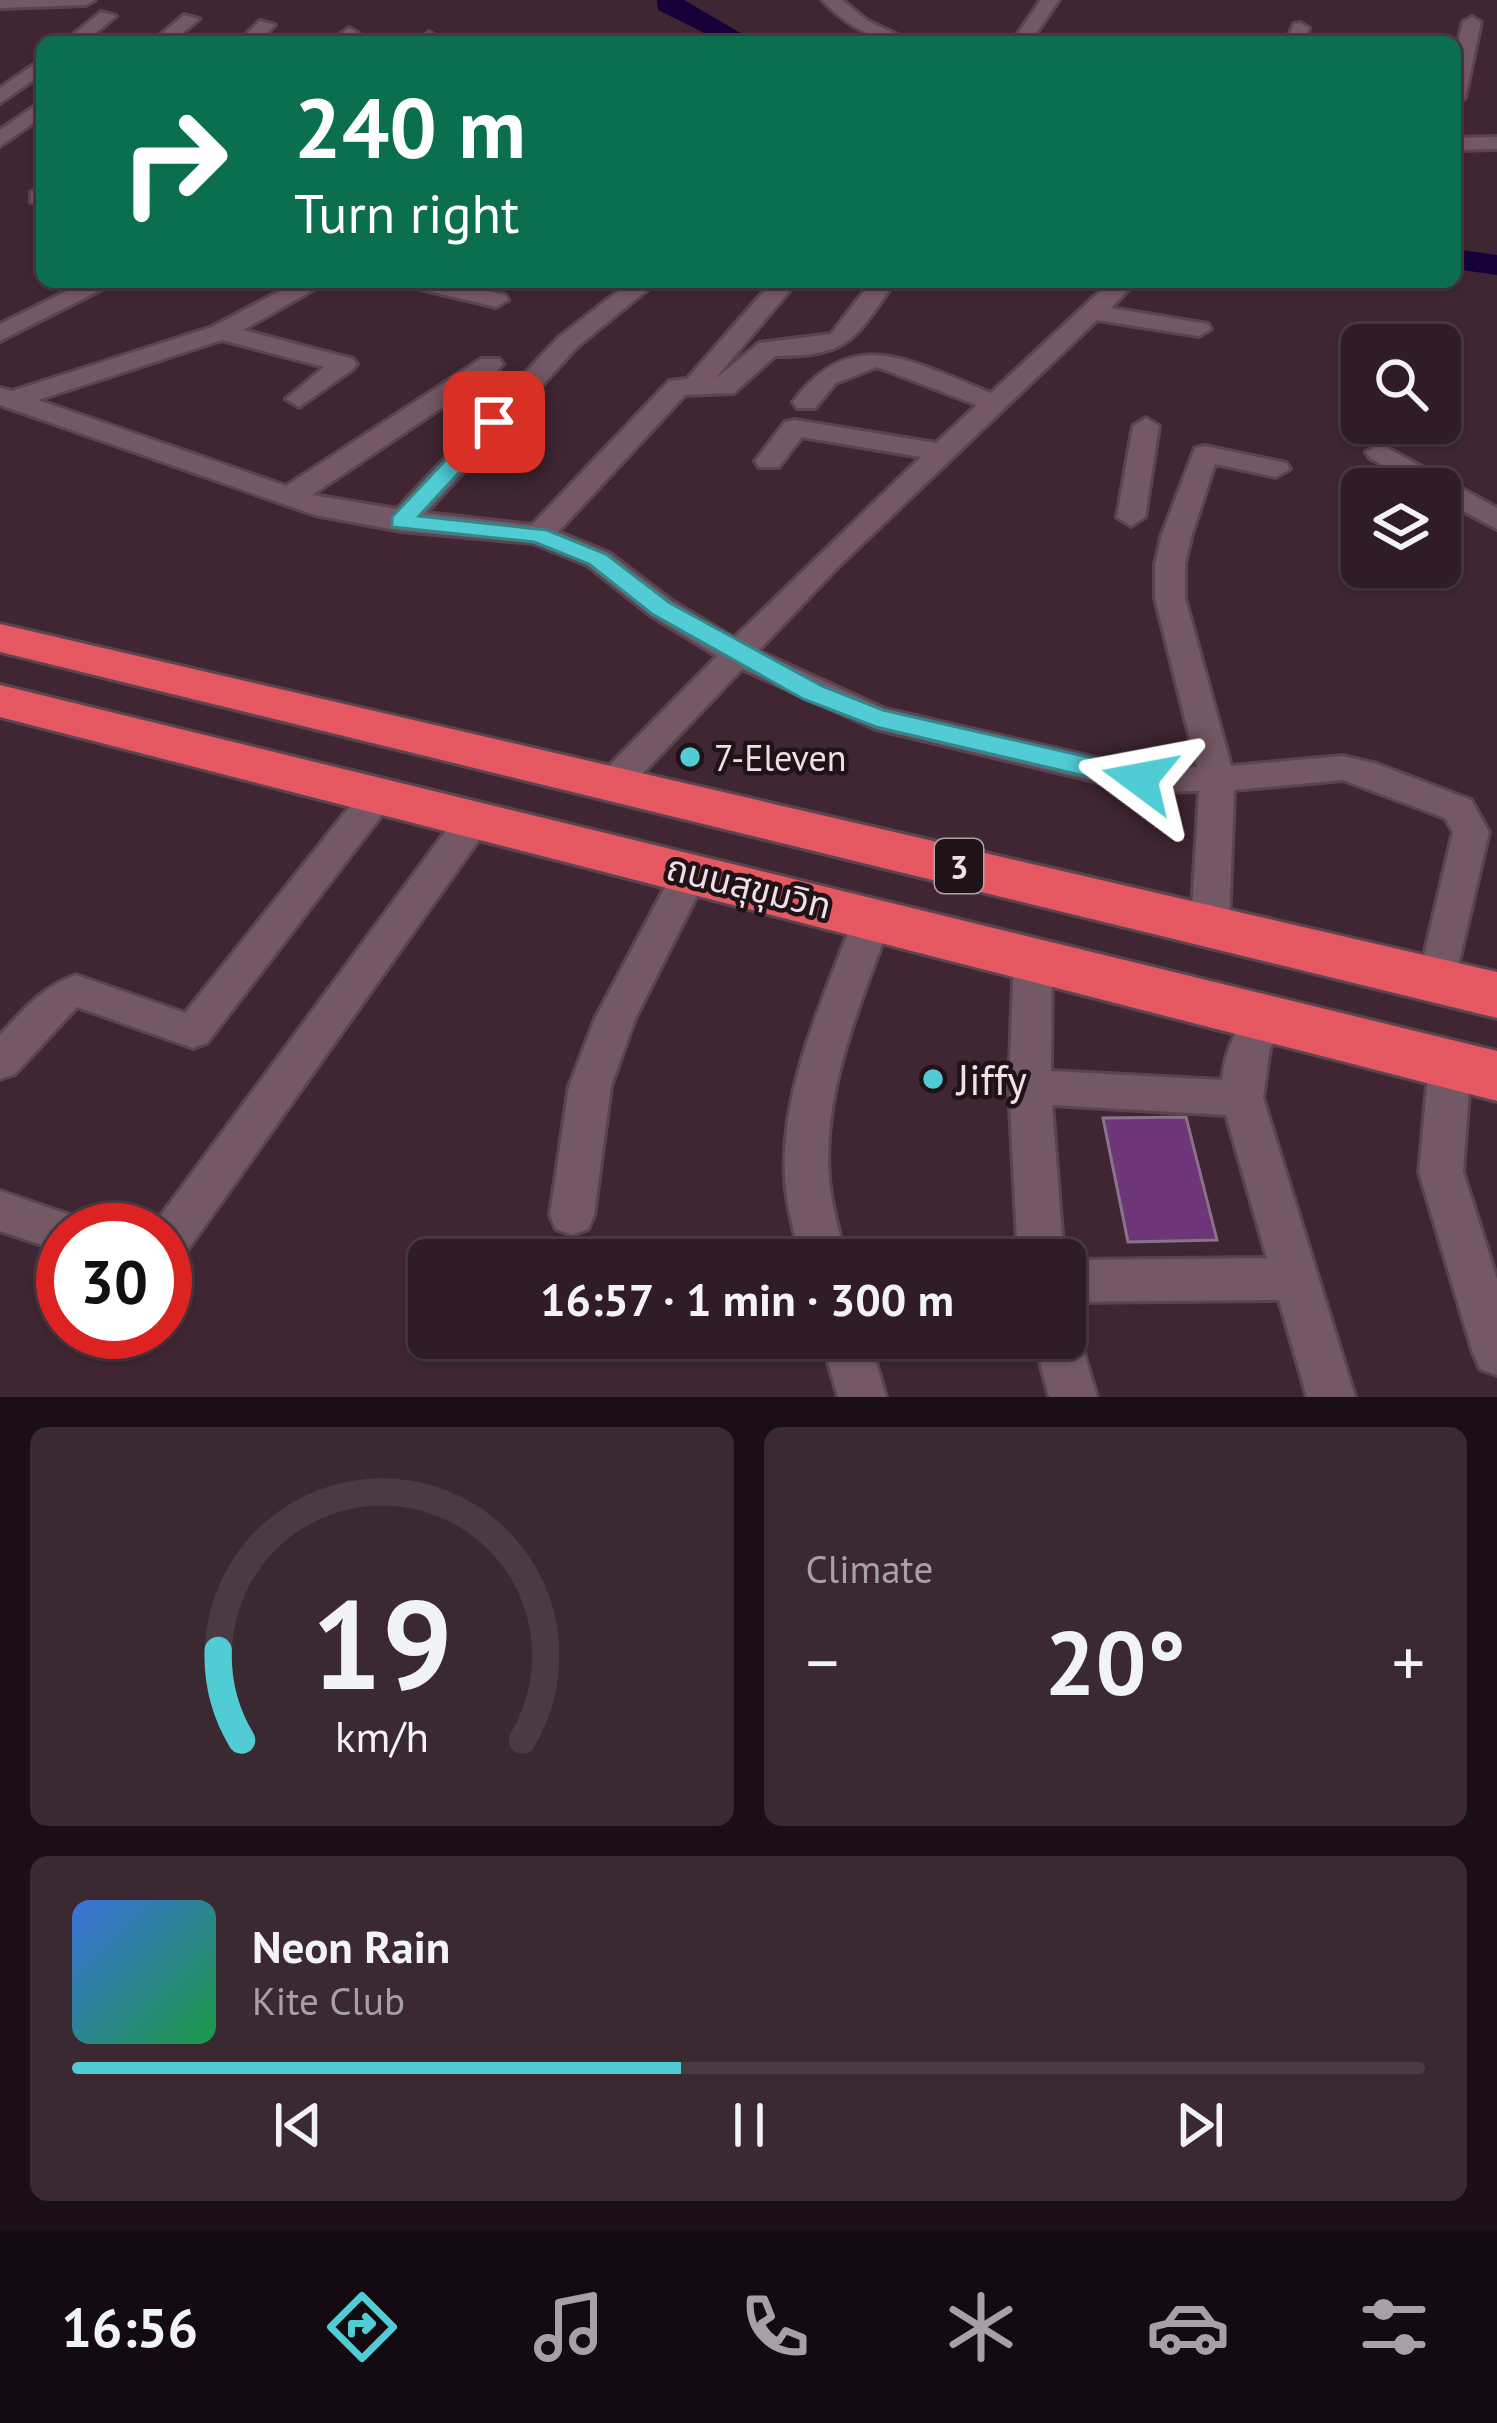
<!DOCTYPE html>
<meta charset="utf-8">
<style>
body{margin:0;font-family:"PT Sans","Noto Sans Thai",sans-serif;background:#3b2932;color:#f1f3f6;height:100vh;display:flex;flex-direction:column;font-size:45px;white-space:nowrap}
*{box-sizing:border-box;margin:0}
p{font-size:39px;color:#a7a1a7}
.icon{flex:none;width:66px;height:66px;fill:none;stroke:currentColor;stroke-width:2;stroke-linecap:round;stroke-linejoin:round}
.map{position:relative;height:1397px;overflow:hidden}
.details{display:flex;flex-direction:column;gap:30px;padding:30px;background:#1a0f15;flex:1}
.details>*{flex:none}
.top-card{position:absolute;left:36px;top:36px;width:1425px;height:252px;border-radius:18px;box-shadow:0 3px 9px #0004,0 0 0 3px #4a3a43;background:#0b6e4f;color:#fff;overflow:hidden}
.controls{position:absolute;left:1341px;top:324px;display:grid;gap:24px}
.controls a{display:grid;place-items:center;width:120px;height:120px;border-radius:18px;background:#2f1c26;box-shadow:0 3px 9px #0004,0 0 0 3px #4a3a43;font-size:60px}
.speed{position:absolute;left:36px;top:1203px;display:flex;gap:24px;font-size:60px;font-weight:700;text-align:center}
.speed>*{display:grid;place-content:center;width:156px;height:156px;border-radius:50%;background:#2f1c26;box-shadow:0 3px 9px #0004,0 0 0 3px #4a3a43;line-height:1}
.speed .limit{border:18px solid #d22;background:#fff;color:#111}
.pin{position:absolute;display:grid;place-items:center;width:102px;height:102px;color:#fff;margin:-51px;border-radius:24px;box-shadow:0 6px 18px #0006}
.me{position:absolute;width:132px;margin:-66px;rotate:283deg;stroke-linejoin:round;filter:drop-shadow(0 0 9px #0008)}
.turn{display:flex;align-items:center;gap:42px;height:252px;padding:0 60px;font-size:54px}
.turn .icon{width:156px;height:156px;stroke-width:2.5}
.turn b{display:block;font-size:84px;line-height:102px}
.big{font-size:90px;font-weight:800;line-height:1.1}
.details .widget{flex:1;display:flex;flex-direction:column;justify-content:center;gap:18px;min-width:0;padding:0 42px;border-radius:18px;background:#3b2932}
.details .dial{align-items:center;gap:0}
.dial svg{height:312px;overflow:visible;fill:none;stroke:#4a3a43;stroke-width:7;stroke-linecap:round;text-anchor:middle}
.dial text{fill:#f1f3f6;stroke:none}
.song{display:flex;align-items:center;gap:36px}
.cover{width:144px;height:144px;border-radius:18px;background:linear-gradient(135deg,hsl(220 70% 55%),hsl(140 70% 35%))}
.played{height:12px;border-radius:6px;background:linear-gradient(90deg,#51ccd4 45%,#4a3a43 45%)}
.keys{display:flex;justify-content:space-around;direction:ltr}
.heat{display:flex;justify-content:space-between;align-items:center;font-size:66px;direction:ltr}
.details .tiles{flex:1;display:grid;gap:30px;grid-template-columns:1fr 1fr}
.widget:last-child{grid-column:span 2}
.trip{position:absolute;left:408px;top:1239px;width:678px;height:120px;border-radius:18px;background:#2f1c26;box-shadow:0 3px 9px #0004,0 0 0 3px #4a3a43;font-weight:800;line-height:120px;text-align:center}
.menu{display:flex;height:192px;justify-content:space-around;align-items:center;background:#130b0f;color:#a7a1a7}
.menu .icon{width:84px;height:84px}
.menu .current{color:#51ccd4}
.menu b{font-size:54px;color:#f1f3f6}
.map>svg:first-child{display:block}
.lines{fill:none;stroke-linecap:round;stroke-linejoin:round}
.river{fill:#160239;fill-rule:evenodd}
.building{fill:#6e3679;stroke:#87738b;stroke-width:3}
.minor-casing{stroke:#5a444f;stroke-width:6}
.highway-casing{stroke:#5a444f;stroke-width:6}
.minor{fill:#755865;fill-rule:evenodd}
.highway{fill:#e65861;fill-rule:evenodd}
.route{fill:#51ccd4;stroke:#35858a;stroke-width:3}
.poi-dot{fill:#51ccd4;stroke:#1f1318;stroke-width:4.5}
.labels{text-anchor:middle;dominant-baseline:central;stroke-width:9;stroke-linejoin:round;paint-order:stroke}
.shield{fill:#1f1318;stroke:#b1a2a8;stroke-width:3}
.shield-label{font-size:33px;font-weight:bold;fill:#f0dfe6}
.poi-label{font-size:36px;fill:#f0dfe6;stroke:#1f1318;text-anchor:start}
.street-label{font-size:36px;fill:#f0dfe6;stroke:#1f1318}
.near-poi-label{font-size:42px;fill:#f0dfe6;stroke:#1f1318;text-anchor:start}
</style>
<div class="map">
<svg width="1497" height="1397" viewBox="0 0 1497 1397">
<rect width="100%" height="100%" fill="#3f2632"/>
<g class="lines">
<path class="river" d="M657 0H684L756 42H722L658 10Z
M1455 249 1497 255V275L1455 269Z"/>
</g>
<path class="building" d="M1186 1117 1217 1240 1128 1242 1103 1118Z"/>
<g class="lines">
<defs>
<path id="minor" d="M0 0H95L86 5 0 8Z
M822 0H842L868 21 912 42C875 42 848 27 822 0Z
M1041 0H1059L1030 42H1012Z
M101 12 116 16 85 42H64Z
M184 15 199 19 172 42H152Z
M1472 17 1481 22 1465 98 1455 104V56L1463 22Z
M260 21 275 25 258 42H238Z
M1300 23 1309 28 1304 42H1286L1294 24Z
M349 28 358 33 350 42H330Z
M429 32 438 38 435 42H417Z
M42 59V74L0 103V88Z
M42 101V117L0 146V130Z
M1497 137V149L1455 150V138Z
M42 188V203L31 202V192Z
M85 282H116L0 341V324Z
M297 282H327L243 330 353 359 357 364 353 369 299 407 286 399 324 367 222 340 38 400 286 486 481 359H499L503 364 499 369 312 495 397 509 559 337 630 282H657L577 347 426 513 532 525 669 381 687 379 772 282H797L715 379 759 343 831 334 871 282H895C854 340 850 356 775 356L734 393 685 395 558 532 609 553 672 601 734 638 921 457 802 437 779 467H759L755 461 785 422 795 420 936 443 977 405 877 367 836 383 815 408H797L793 402C853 321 915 364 991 393L1110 282H1136L1111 308 1208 324 1211 329 1199 336 1097 320 839 566 758 651 885 709 1140 768 1197 767 1155 598V564L1162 534 1195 448 1205 446 1286 463 1290 469 1276 477 1215 464 1192 534 1185 564V598L1231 766 1343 756 1377 764 1471 800 1489 832 1452 992 1438 996 1424 992 1418 981 1453 832 1445 818 1343 780 1234 790 1229 926 1223 936 1210 940 1197 936 1191 926 1199 791 1140 792 876 729 742 669 625 792H601L596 783 601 774 717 656 650 615 587 565 533 543 401 531 315 515 0 405V388L12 391 212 327Z
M408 282H450L505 295 508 300 496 307 412 287Z
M1146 418 1159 426 1145 517 1131 526 1117 517 1133 426Z
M1380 444 1497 508V529L1440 499V489H1423L1370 458 1366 452Z
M379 782 391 785 397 794 391 803 207 1043 193 1048 77 1007 15 1074 0 1079V1035C24 1009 42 987 76 975L185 1013 367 785Z
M475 805 488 809 493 818 488 827 181 1259 165 1265V1230H150L462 809Z
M691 859 704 862 709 872 635 1019 611 1086 594 1215 588 1229 572 1235 556 1229 550 1215 569 1086 595 1019 673 872 678 862Z
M873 903 886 907 892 917C862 1001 822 1087 829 1178 831 1206 840 1233 846 1260H800C795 1233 786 1205 785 1177 781 1086 823 1001 854 917L860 907Z
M1033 942 1047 946 1052 957 1051 1071 1222 1080C1226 1046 1239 1014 1273 1003L1287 1008 1293 1019 1270 1048 1263 1098 1355 1397H1307L1279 1300 1065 1302V1260L1267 1258 1226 1115 1052 1105 1064 1260H1018L1009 1087 1014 957 1019 946Z
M1450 1047 1465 1052 1471 1064 1463 1172 1497 1279V1375L1480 1369 1473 1353 1419 1172 1429 1064 1435 1052Z
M0 1191 79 1218 84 1230H63V1252L0 1231Z
M1065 1319 1075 1322 1097 1397H1049L1034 1338H1065Z
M821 1338H869L886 1397H838Z"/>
<path id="highway" d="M0 624 1497 972V1018L0 652Z
M0 685 1497 1051V1101L0 717Z"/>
</defs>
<use href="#minor" class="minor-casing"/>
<use href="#highway" class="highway-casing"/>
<use href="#minor" class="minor"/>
<use href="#highway" class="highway"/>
</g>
<path class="route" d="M494 415 502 417V426L419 516 547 530 606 554 670 603 822 686 883 710 1140 769 1154 779 1140 789 876 727 803 699 652 614 589 564 534 542 392 527V517L486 417Z"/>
<g class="poi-dot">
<circle cx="690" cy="757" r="12"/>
<circle cx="933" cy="1079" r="12"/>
</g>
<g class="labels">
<rect class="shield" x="935" y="839" width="48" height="54" rx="9"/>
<g class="shield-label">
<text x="959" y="866">3</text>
</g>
<g class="poi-label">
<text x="714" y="757">7-Eleven</text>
</g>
<g class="street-label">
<text transform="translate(749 886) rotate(14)">ถนนสุขุมวิท</text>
</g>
<g class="near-poi-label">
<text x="957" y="1079">Jiffy</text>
</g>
</g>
</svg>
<div class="controls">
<a><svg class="icon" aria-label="search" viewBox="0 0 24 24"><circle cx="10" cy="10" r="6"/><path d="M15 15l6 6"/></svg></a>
<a><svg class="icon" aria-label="layers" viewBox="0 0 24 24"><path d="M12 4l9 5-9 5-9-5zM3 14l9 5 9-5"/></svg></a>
</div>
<div class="speed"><div class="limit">30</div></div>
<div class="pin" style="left:494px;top:422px;background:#d93025"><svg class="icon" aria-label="arrive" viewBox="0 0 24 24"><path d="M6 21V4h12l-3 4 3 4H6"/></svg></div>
<svg class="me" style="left:1140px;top:779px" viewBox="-20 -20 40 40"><path d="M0-17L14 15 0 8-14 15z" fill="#51ccd4" stroke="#fff" stroke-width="4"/></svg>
<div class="trip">16:57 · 1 min · 300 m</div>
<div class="top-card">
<div class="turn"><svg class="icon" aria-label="right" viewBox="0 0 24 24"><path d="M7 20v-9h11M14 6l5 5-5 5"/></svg><div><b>240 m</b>Turn right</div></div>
</div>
</div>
<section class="details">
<div class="tiles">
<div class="widget dial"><svg viewBox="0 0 100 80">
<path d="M14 69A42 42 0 1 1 86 69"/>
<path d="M14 69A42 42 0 0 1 8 46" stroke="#51ccd4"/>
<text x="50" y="56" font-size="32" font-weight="700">19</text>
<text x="50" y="72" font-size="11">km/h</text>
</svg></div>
<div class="widget"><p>Climate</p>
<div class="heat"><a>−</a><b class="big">20°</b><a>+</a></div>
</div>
<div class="widget">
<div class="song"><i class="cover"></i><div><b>Neon Rain</b><p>Kite Club</p></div></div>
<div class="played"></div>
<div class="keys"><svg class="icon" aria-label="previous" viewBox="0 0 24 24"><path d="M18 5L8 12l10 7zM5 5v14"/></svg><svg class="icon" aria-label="pause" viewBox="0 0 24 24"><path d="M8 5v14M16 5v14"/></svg><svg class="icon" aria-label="next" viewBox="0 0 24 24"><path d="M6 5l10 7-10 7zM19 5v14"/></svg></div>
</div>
</div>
</section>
<nav class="menu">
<b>16:56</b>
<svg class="icon current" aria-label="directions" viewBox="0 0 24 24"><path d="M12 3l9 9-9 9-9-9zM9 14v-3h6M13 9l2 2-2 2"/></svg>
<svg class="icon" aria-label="music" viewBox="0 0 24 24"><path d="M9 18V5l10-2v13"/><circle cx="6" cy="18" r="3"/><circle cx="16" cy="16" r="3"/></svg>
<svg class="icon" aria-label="phone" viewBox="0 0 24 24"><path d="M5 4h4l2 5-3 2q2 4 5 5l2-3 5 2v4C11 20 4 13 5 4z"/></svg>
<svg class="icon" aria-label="climate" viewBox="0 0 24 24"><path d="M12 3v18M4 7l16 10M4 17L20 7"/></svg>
<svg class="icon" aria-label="car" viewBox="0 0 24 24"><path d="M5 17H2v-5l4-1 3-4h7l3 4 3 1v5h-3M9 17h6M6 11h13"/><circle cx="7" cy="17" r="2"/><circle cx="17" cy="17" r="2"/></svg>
<svg class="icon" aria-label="filters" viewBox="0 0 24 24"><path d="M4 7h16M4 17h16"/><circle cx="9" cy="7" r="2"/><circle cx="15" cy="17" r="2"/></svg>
</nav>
